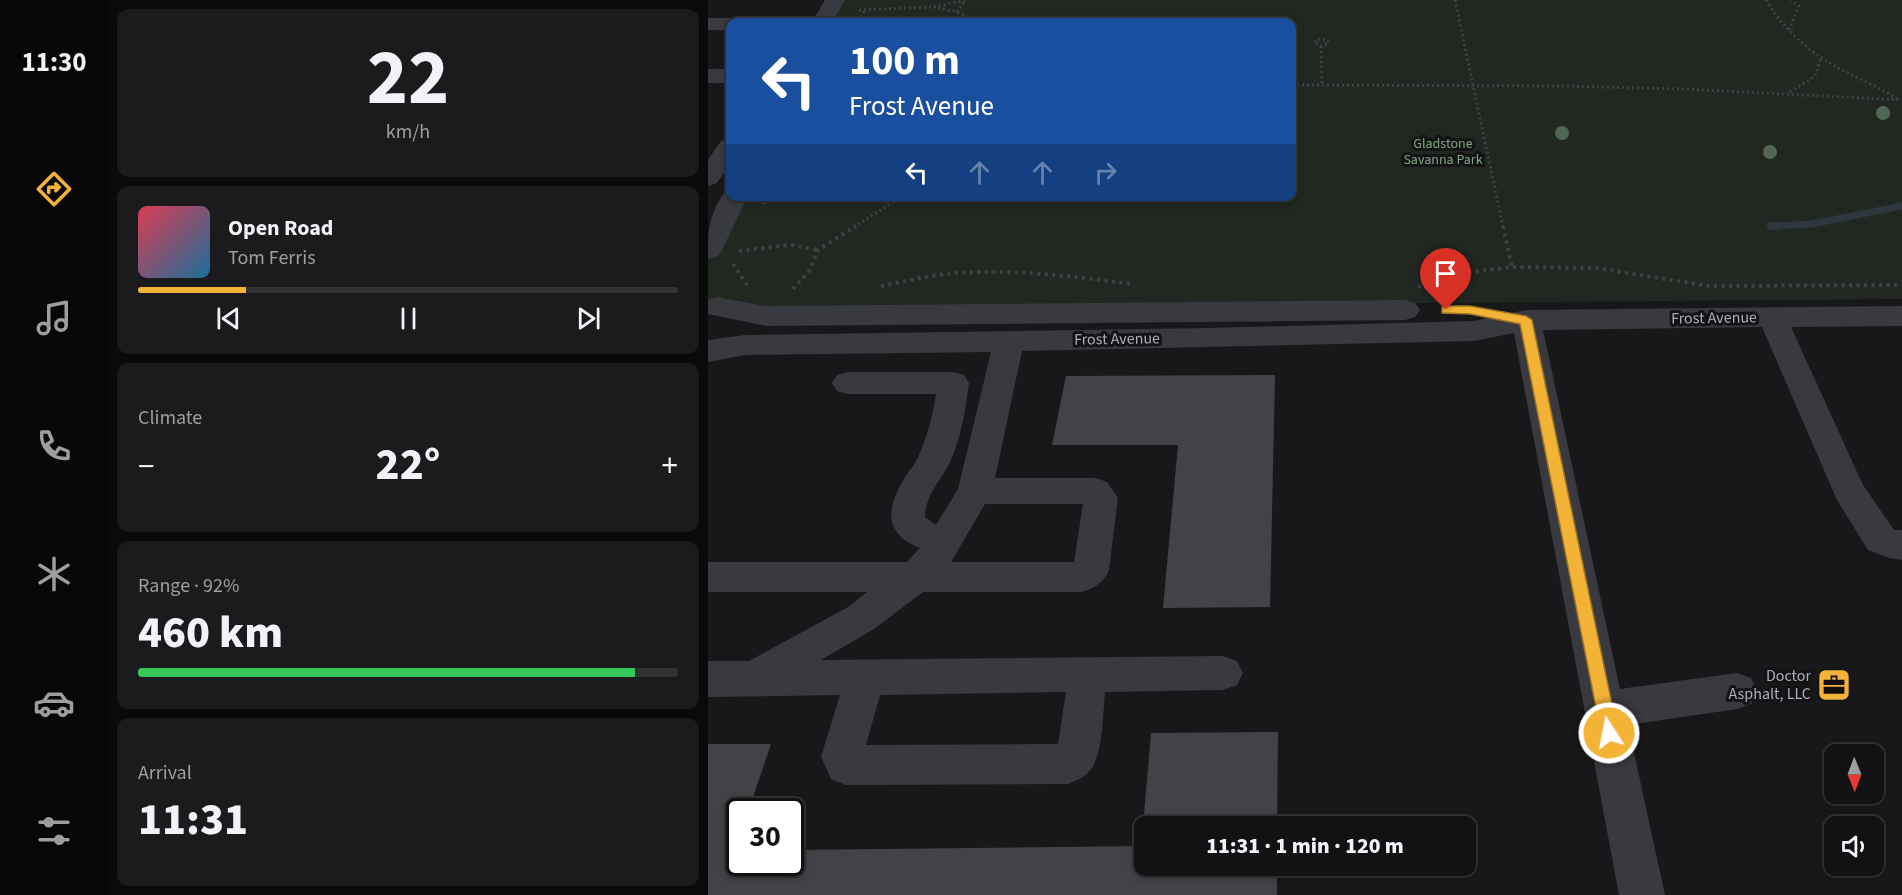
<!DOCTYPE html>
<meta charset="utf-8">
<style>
body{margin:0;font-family:"Source Sans 3",sans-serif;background:#1b1b1d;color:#f1f3f6;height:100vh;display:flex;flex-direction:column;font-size:22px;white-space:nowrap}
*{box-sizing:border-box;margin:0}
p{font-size:20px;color:#9c9ea0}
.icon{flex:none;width:33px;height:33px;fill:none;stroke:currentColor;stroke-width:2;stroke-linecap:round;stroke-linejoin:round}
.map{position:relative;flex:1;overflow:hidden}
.sheet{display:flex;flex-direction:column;gap:9px;padding:9px;background:#0a0a0b;width:600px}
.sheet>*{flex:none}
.guide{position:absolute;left:18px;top:18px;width:570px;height:183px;border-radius:12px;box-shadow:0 3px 9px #0003,0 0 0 2px #313234;background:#1a4fa0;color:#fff;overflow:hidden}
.needle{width:39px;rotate:179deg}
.buttons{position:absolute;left:1116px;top:744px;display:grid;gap:12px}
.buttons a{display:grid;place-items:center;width:60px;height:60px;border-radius:12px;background:#121214;box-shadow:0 3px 9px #0003,0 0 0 2px #313234;font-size:30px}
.speed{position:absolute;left:18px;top:798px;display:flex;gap:12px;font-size:30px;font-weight:700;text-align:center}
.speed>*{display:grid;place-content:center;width:78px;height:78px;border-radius:50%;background:#121214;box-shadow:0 3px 9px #0003,0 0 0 2px #313234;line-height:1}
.speed .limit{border:3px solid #111;border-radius:9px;background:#fff;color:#111}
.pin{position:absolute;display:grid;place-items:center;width:51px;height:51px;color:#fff;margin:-62px -26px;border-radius:50% 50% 50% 0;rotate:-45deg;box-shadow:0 0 6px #0007}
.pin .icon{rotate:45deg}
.me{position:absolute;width:66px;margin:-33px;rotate:349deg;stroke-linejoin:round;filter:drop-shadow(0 0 4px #0008)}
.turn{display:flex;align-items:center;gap:21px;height:126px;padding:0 24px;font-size:27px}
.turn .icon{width:78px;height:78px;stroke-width:2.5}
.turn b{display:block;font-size:42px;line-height:51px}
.lanes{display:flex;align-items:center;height:57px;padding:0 24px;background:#0003;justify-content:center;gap:30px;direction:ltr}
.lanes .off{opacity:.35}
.big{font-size:45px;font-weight:800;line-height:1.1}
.sheet .tile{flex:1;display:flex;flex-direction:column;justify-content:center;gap:9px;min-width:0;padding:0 21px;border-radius:12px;background:#1b1b1d}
.sheet .dial{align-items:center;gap:0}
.dial b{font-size:78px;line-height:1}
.song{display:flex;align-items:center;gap:18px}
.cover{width:72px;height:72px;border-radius:9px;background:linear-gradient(135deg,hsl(350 70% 55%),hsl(200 70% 35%))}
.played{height:6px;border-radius:3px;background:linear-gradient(90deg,#f3b337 20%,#313234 20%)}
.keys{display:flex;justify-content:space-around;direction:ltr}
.heat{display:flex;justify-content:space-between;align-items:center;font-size:33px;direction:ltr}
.charge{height:9px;border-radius:4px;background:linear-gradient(90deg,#34c759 92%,#313234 0)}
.trip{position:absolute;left:426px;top:816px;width:342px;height:60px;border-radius:12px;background:#121214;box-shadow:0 3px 9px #0003,0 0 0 2px #313234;font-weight:800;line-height:60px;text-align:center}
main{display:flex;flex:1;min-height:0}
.tabs{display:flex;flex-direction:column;width:108px;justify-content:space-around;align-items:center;background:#070708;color:#9c9ea0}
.tabs .icon{width:42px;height:42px}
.tabs .selected{color:#f3b337}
.tabs b{font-size:27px;color:#f1f3f6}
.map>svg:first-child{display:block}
.green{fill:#202821}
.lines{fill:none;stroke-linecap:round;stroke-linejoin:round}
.stream-far1{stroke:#2e373e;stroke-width:7}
.stream{stroke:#2e373e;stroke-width:8}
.building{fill:#424347}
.path-far1{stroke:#3f4146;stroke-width:3;stroke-dasharray:2 3;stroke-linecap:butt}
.path{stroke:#3f4146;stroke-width:4;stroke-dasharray:3 4.5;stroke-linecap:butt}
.minor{fill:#393a3f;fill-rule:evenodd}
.tree{fill:#526654}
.route{fill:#f3b337;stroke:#9e7424;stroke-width:1.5}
.labels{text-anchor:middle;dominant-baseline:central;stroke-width:6;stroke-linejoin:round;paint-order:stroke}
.far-park-label{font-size:14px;fill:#81a583;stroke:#131315}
.street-label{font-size:16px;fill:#aaafba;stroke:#131315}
.poi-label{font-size:16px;fill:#aaafba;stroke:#131315;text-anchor:end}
</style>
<main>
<nav class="tabs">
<b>11:30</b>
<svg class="icon selected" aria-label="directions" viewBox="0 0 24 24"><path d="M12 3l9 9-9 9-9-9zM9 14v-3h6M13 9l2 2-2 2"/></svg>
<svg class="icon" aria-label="music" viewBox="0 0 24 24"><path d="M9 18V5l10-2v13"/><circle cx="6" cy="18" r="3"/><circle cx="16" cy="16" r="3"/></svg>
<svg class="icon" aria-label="phone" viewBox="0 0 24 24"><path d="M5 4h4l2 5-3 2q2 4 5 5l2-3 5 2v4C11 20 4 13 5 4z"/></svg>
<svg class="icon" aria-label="climate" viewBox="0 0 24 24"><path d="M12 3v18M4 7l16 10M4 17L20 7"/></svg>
<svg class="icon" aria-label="car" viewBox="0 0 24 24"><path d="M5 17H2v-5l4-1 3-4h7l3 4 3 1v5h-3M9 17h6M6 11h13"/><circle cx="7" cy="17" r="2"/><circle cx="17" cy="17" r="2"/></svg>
<svg class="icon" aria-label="filters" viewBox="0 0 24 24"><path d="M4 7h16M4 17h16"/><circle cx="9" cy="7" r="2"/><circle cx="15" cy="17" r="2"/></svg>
</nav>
<section class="sheet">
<div class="tile dial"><b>22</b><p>km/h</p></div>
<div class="tile">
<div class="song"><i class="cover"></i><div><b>Open Road</b><p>Tom Ferris</p></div></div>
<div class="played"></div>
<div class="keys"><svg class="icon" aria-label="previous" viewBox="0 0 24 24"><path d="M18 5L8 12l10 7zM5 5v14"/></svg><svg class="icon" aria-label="pause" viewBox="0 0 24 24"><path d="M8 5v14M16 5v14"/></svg><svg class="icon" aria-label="next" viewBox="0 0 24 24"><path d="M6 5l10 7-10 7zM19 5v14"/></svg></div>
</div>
<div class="tile"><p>Climate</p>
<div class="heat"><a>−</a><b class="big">22°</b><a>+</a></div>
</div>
<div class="tile"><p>Range · 92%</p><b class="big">460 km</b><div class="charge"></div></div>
<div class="tile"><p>Arrival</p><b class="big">11:31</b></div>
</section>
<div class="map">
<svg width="1194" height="895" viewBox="0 0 1194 895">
<rect width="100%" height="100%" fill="#18181a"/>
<path class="green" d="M134 0H1194V299L0 309V253L30 197 584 196V22H122Z"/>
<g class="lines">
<path class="stream-far1" d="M1063 226 1104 224 1194 206"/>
<path class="stream" d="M1063 226H1071"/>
</g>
<path class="building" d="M567 375 562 607 455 608 470 445H344L358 376Z
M570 732 569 826H435L443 733Z
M0 744H63L40 812H32V836L27 850H32V862H82V850L434 846 436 832V866H569V895H0Z"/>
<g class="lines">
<path class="path-far1" d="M747 0 795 227
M1058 0C1076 30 1101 52 1132 69 1151 79 1171 87 1189 99
M230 8 249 12 270 22
M151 10 226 7 258 0
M249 12 257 0
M151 22 157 10
M1081 30 1091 6 1083 0
M610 39 619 40 621 43 613 46 606 42Z
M613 46 614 85
M584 85 853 86 974 89 1194 100
M1082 92 1107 76 1113 58
M56 204 61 196
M146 227 194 196"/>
<path class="path" d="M795 226 804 267
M31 251 83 245 110 250
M25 264 39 285
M173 286C194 282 215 277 236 274 299 268 362 276 424 284
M710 287 755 273 804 267 888 268 1001 286 1194 285
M85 289 102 270 110 250 148 226"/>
<path class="minor" d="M117 0H137L124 22H104Z
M0 18H22L32 22H22V30H0Z
M0 69H22V83H0Z
M22 139V164L9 183 0 186V160L13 141Z
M22 189V196H40L14 250 10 256 0 259C0 229 0 216 18 190Z
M9 297 58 306 697 300 707 303 712 310 707 317 697 320 58 326 0 314V300Z
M1194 306V326L1083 327 1155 485 1186 530H1194V560L1181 558 1160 550 1129 500 1054 327 835 330 912 689 1029 673 1043 678 1049 691 1043 704 1029 709 920 725 957 895H911L806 333 766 341 314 351 287 478H387L399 482 410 498 401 570C395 583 388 587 374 592H215L166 629 113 660 515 656 529 661 535 673 529 685 515 690 397 692C395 713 395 750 384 768 378 777 369 780 360 784L138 785 123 779 113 757 132 695 0 697V661H41L140 607 159 592H0V562H199L212 548C174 533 179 507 197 477 201 470 207 465 210 457 219 438 225 415 228 394H140L129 391 124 383 129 375 140 372H245L256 375 261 383 260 390C257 414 252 440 242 462 233 481 217 495 217 517L228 525 250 489 283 352 37 355 0 362V340L37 335 501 328 766 321 818 310ZM277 504H375L366 562H243ZM358 692 350 744 158 745 172 695Z"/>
</g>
<g class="tree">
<circle cx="1175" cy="113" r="7"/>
<circle cx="854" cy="133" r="7"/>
<circle cx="1062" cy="152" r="7"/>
</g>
<path class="route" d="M738 306H762L818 316 824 320 910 733 907 738 901 741 895 738 893 733 812 324 762 314 734 313V307Z"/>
<defs>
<symbol id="office-square" viewBox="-11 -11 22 22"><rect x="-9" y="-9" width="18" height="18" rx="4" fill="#f3b337" stroke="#131315"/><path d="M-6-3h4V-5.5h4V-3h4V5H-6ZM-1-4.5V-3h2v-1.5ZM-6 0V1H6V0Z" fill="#111"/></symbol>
</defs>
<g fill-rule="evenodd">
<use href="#office-square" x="1107" y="666" width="38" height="38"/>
</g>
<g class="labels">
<g class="far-park-label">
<text x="735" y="144">Gladstone<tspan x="735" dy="16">Savanna Park</tspan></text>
</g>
<g class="street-label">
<text transform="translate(1006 318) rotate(-1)">Frost Avenue</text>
<text transform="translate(409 339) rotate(-1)">Frost Avenue</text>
</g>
<g class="poi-label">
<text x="1103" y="676">Doctor<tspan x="1103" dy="18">Asphalt, LLC</tspan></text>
</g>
</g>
</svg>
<div class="buttons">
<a><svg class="needle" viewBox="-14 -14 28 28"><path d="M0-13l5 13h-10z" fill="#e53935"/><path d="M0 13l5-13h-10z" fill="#9c9ea0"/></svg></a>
<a><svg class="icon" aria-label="sound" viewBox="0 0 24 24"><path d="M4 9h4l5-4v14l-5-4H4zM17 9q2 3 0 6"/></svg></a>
</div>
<div class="speed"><div class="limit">30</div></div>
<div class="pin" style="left:738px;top:310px;background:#d93025"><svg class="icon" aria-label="arrive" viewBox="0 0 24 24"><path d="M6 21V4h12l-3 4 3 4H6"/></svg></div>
<svg class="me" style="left:901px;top:733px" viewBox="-20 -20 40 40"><circle r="17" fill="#f3b337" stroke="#fff" stroke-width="3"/><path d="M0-11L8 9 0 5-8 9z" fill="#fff"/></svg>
<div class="trip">11:31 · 1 min · 120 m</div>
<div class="guide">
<div class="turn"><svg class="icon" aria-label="left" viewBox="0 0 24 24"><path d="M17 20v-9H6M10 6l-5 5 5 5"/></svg><div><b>100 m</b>Frost Avenue</div></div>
<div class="lanes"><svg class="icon" aria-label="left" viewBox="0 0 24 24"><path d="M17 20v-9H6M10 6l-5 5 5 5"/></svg><svg class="icon off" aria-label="ahead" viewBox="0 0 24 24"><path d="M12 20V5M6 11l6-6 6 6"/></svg><svg class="icon off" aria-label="ahead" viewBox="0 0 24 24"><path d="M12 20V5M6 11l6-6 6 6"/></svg><svg class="icon off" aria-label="right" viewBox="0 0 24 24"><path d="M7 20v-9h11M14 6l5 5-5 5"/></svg></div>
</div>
</div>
</main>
